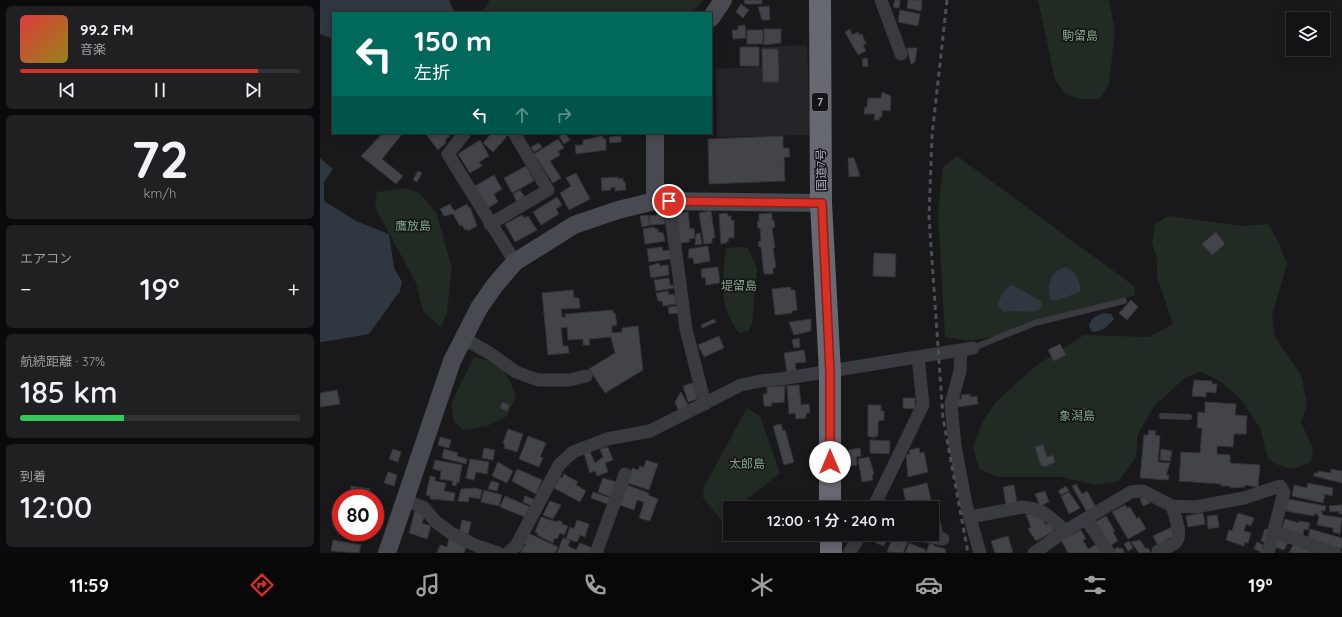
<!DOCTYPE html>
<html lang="ja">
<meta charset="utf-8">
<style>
body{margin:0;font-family:Quicksand,"Noto Sans JP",sans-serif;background:#202022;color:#f1f3f6;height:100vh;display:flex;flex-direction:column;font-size:15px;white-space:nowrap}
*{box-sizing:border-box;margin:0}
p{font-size:13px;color:#9d9ea0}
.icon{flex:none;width:22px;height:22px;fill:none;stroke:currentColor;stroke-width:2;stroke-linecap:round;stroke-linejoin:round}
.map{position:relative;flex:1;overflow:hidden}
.panel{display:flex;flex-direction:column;gap:6px;padding:6px;background:#0a0a0c;width:320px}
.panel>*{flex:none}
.top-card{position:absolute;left:12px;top:12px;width:380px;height:122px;border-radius:0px;box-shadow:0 2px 10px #0003,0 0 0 1px #323234;background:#00695c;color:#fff;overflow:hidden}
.buttons{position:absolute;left:966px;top:12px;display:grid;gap:8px}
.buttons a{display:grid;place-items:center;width:44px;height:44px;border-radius:0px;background:#131315;box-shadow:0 2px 10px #0003,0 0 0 1px #323234;font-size:20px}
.speed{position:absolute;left:12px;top:489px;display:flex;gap:8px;font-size:20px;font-weight:700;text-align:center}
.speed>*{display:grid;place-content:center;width:52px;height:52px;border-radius:50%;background:#131315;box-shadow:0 2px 10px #0003,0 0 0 1px #323234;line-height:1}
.speed .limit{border:6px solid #d22;background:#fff;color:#111}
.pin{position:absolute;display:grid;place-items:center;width:34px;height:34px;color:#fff;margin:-17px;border:2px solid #fff;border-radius:50%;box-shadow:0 1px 4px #0007}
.me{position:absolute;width:44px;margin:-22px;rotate:0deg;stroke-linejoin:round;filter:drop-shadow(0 0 3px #0008)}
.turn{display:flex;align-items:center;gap:14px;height:84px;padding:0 16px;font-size:18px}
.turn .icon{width:52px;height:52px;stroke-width:2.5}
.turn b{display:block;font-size:28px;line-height:34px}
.lanes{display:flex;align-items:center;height:38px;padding:0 16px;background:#0003;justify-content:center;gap:20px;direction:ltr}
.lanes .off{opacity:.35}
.big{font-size:30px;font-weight:600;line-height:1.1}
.panel .tile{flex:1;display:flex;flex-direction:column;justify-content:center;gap:6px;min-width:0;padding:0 14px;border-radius:6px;background:#202022}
.panel .dial{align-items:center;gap:0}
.dial b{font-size:52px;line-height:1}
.song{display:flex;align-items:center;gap:12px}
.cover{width:48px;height:48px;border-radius:6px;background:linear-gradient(135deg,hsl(0 70% 55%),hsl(50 70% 35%))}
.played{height:4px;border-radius:2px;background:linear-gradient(90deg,#d93025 85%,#323234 85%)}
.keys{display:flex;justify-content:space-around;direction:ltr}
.heat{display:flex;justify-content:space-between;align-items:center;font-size:22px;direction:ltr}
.charge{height:6px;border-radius:3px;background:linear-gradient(90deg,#34c759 37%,#323234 0)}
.trip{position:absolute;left:403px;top:501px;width:216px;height:40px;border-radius:0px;background:#131315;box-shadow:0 2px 10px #0003,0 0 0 1px #323234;font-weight:600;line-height:40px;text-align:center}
.dock{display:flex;height:64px;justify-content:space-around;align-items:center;background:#080808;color:#9d9ea0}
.dock .icon{width:28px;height:28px}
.dock .on{color:#d93025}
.dock b{font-size:18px;color:#f1f3f6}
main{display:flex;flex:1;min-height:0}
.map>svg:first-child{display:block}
.built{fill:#252529}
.green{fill:#212a23}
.water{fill:#2f3740}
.building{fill:#434449;stroke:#343338}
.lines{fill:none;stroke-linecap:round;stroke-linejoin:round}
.lane{stroke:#3a3b41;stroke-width:6}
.street{stroke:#3a3b41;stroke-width:13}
.secondary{stroke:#484a51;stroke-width:18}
.highway{stroke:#666872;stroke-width:22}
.rail{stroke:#4d4f56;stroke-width:3;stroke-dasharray:5 4;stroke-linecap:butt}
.route-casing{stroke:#8d1f18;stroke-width:10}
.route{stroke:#d93025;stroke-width:7}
.labels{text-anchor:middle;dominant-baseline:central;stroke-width:3;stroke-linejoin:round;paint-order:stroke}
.shield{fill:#141417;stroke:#7e808a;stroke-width:1}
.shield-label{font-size:11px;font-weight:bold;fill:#acafbb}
.park-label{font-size:12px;fill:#82a687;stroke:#141417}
.street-label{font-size:12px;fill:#acafbb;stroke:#141417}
</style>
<main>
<section class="panel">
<div class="tile">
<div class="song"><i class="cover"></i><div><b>99.2 FM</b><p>音楽</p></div></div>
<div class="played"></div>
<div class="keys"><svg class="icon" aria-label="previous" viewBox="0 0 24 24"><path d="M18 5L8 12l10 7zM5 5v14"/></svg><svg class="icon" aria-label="pause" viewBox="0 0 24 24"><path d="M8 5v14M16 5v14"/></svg><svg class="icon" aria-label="next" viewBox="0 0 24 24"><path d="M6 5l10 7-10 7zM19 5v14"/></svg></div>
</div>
<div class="tile dial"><b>72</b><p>km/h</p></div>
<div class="tile"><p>エアコン</p>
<div class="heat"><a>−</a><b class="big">19°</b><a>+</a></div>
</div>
<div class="tile"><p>航続距離 · 37%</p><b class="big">185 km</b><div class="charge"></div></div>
<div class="tile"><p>到着</p><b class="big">12:00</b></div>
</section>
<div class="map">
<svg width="1022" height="553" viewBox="0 0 1022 553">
<rect width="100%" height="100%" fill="#19191c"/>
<path class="built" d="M487 45 490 135 397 137 396 69 441 67V47Z"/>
<path class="green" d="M170 0H383L372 13H161Z
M718 0H789L795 30 789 84 780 99H760L745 93 735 80Z
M637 156 814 286 816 295 684 335 648 341 625 337 618 212 623 167Z
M85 188 99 193 116 212 132 268 127 312 121 328 103 311 96 283 55 207 57 192Z
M848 216 922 226 948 224 958 241 967 264 952 316 955 337 981 375 987 404 981 422 993 449 991 462C973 471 965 470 948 459L940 428 921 399 901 382 880 371 865 378 834 406 818 434 816 457 799 481 774 485 742 477H678L659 469 653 447 663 421 676 402 714 367 764 335 829 337 853 324 837 276V259L832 243 835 224Z
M419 247 428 248 437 268 432 323 429 331 419 333C398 305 402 281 406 248Z
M154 357C185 364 183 368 196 395L187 416 167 426 144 430 134 422 131 404Z
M427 408 440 416 460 473 416 508H410V512L401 520 383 498 384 487Z"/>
<path class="water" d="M0 0H129L134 11 128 13H13V41L11 38 0 34Z
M0 158 13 169 4 182V201L36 221 69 234 74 268 82 282 80 291 49 334 2 342H0Z
M746 267C755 271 761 281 760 291 756 294 738 300 733 301L730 300C727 285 730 270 746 267Z
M692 285 721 301 722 307C712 316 695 309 683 312L678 306C679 298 685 288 692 285Z
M784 313 791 314 794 319C788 326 782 332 772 332L769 326C771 318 777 315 784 313Z"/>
<path class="building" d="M424 0H442V4H425Z
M575 0H580L579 8 573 7Z
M588 0H602L601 11 587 8Z
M421 4 429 10 423 18 416 12Z
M449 6 450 20H442L438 7Z
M580 10 600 14 598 26 578 22Z
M425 25 426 38 413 39 412 30H418V26Z
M444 29H461V43L444 45Z
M530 29 532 35 538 32 539 35 542 34 546 44 543 45 546 51 538 55 525 32Z
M427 30H443V44H427Z
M420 47H439V66H420Z
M587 48H597L595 62 591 64Z
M442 49H458L459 82H443Z
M547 58 548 66 543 67 542 59Z
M562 92 571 96 570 111 562 110V117H559V120H554L555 114H544L545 107H547L548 98H561Z
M63 133H83L62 159 83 176 76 184 41 156Z
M105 133H127L130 136 125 140 126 143 118 150Z
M172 133H185L188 135 173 152 163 143Z
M245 133 250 140 244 144 239 136Z
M272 133H299V134L272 135Z
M283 136V139H286V150L256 154 255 145H263V140Z
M301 136V142L290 143 289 137Z
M463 136V148H469L470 157H464L465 181 389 184 388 139Z
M238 139 244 148 238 151 240 155 230 161 241 178 233 183 214 154Z
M160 140 169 156 159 162 162 166 150 173 138 154Z
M219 143 222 147 214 152 211 147Z
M528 158H534L540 176 529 177Z
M206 166 214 181 192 193 184 178Z
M98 171 102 173 97 182 93 180Z
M256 173 270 199 249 210 240 193 251 186 246 178Z
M174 175 182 189 174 194 178 202 168 208 155 186Z
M298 177V179L303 178V182H305L306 190 295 191V187L290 188 291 190 282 191 281 178Z
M200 190 205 197 197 202 193 194Z
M237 197 242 205 236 209 239 214 221 225 213 212Z
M130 204 134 211 147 204 149 208 150 207 157 226 148 231 147 229 145 230 142 225 140 226 133 214 124 216 120 209Z
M391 211 395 238H392V243L384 244 379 213Z
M368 212 370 229 374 228 375 238 369 239 370 242 358 243 354 214Z
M407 213 408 216H411V221L414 220V238H408L409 241 406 242 407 243 401 244 399 214Z
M452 213V221L454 220 455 227 452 228 455 248H453L456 267 453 268V274H444L441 247H439L438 242 441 241 440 228H438L437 222H439V214Z
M343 214 345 224 330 225 329 216Z
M202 215 204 218 208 216 217 230 195 242 185 224Z
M328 215 330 225 322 227 320 216Z
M334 227 335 229H338V232L343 233 345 241 325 244 323 229Z
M896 232 905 244 892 255 882 244Z
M380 233 382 244 375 245 376 234Z
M388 246 390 261 374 264 373 258H368L369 249Z
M342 247 343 251 350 250 351 259 329 262 327 249Z
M554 253 576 254 575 277 553 276Z
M339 263 340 266 348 265 349 275 331 278 329 266Z
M398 267 400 283 386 285 385 277 382 278 381 269Z
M349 278 350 285H353L354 288 336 291 334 280Z
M470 287 471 290H475L477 310 472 311V313L455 315 452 289Z
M253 290 254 298H259L260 308 241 309 242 317H246L245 314 293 310V314L295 313 297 325 292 326V333L302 332V328L318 326 323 370 285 393 269 369 295 353 291 337 269 339 270 345H263V339L248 340 247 327 241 328 243 346H248L249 353 228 355 222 293Z
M348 291 349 295 353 294 355 297 356 304 343 306 342 301H338L336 293Z
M811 300 818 307 807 320 799 313Z
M358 306 359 313 349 314 348 307Z
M394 319 396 322 382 328 381 325Z
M491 319V331L474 335 469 322Z
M399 336 404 348 384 357 378 345Z
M479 338 480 347 474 348 472 340Z
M740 344 746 355 734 361 728 350Z
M484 350 486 362 475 363 476 370 467 372 464 353Z
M874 380 892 381V384H897L896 393 886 392V397L872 396Z
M373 383 377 399 368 402 363 386Z
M479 385 481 405 489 404 490 413H486V418L476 419 475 413 469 414 467 386Z
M465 386 464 402 451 403 452 406H444L443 394H447V387Z
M17 390 20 404 0 407V393Z
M361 392 368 405 359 411 355 402Z
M650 394V397L657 396 658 404 638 407 637 399H642L641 395Z
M583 398H595V409L583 408Z
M182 402 189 405 187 411 180 408Z
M885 402 916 404 915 415 927 416 926 434H914L913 447 897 446V454L910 455V463L940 465 938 487 925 485V487L910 488V486H901V484L859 481 861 452 880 453 882 428H877L878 412 885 413Z
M548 405H561V411H564V420L558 421V436H555V438L548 436Z
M767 408 768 415 762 416 761 409Z
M461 424 463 431 465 430 474 462 464 465 453 426Z
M188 429 203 434 197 452 184 448 185 444 183 443Z
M829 430 836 431 835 435 840 436 838 462 850 463 846 475H849L848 480 820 478 824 435H828Z
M208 436 226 443 220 457 223 458 219 467 199 459Z
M120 437 131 440 129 448 118 445Z
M550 440 570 441 569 454 550 453Z
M723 444 727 457 733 455 735 462 724 467 723 465 721 466 715 447Z
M288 447 293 460 285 463 288 472 277 476 275 471 270 473 264 454 270 452 275 463 283 457 280 449Z
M164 448 175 450 173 460 162 458Z
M540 448 541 456 536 457 537 465 530 466 528 450Z
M599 448 600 453 604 452 608 472 588 477 586 455 590 454 589 450Z
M73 449 81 452 78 462 69 459Z
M124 449 138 453 137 456 147 459 146 464 122 458Z
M841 449 852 451 850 461 840 460Z
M549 457 554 474 552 475 553 480 542 482 538 459Z
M150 459 169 462 167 474 156 472 154 480 146 478Z
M115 460 142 465 139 483 137 482 136 486 132 485 133 481 120 479 121 471 113 469Z
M326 460 338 464 329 490 308 483 312 468 318 470 320 466 324 467Z
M178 462 193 471 187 483 172 476Z
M197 469 222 480 216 494 192 481Z
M1011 469 1022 471V483L994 476V473H998V471L1011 473Z
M68 472 77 475 74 486 64 483Z
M244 474 258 482 256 485 266 491 260 502 234 488 240 477 242 478Z
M110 476 115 477V481L126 483 124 491 135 493 134 501 110 499V496L106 495Z
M283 478 296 482 291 497 278 492Z
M171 481 179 483 177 491 168 489Z
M607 483 611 500 587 506 583 489Z
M988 483 1013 488 1012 496 1005 494 1003 503 972 496 974 485 987 488Z
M756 484 762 494 767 491 777 509 768 514 752 486Z
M307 485 329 493 328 495 338 499 330 521 319 518 324 502 317 500 314 510 300 505Z
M694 485 697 503 686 505 683 487Z
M31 486 50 489 49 495 30 492Z
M746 486 749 491 741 495 738 491Z
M155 488 162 490 160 499 149 497 148 502 138 501 141 489Z
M164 490 182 495 179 506 161 502Z
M725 491 729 502 720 506 715 494Z
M273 492 290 498 288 504 271 498Z
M749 492 760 508 749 514 741 496Z
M185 496 210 507 205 517 180 507Z
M205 496 215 500 212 506 203 502Z
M825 496 830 503 823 506 820 499Z
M968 499 1006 506 1005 511 1001 510 1003 515 1022 518 1020 534 1013 532V528L997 525 999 516 995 513 994 516 966 511Z
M564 500 583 508H560Z
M615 500 623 534 614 533 612 529V508H589Z
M230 501 241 505 233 519 223 515Z
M805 505 807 508 810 507 817 519 819 517 826 529 808 539 792 512Z
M1020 505H1022V514H1019V511L1010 512 1009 506Z
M95 511 105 514 102 523 111 526 107 539 89 533Z
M712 512 714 516 719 513 726 525 730 522 734 531 716 541 708 529 711 527 706 515Z
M883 513 885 524 868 527 866 516Z
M918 513 934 518 931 526 926 524 924 531 931 533 928 543 925 542 924 546 906 540 909 530 912 531Z
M897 515 899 527 888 529 887 516Z
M786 516 795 531 793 532 798 541 789 546 775 522Z
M221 517 237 522 238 520 242 522V524L248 526 244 535 240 533 237 539 234 538 233 543 217 535 218 533 215 532Z
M965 519 979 523V521L990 523 988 530 984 529 983 535 962 528Z
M142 520 151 522 148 535 139 533Z
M257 520 269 524 265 537 260 535 257 542 246 539 250 527 254 529Z
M852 527 856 535 844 541 846 545 839 548 833 536Z
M945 529 950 531 946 543 941 541Z
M990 529 1022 538V549L988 538Z
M761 530 766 539 763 540 768 549 777 544 782 553H748L741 540Z
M208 533 238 547 235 553H201V550L206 544 203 543Z
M555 534H569L564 546 556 543 558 536Z
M574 534 590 536 583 553 567 552Z
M688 536 693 553H675L671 541Z
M243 538 250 541 248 546 256 550 260 543 272 548 270 553H237Z
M129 539 147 545 144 553H117L120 545 127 547Z
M958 539 968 542 964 550 955 547Z
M13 540 41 545 39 553 11 551Z
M820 540 826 549 828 548 831 553H819L811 542Z
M809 541 813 548 808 551 804 544Z
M610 542 615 546 625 549 626 553H606Z
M937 542 943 545 942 548 947 550 945 553H939L940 551 934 549Z
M589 543 606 550 604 553H585Z
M974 543 994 553H969Z
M798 547 800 549 802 548 805 553H793L792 551Z"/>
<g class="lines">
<path class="lane" d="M653 348 715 323 804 301
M842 416 869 417"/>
<path class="street" d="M561 0 581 54
M145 133 128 154 195 262
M349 201 366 329 385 404
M170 224 228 190 194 133
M143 338 171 354 196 372 218 380H249L266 376
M641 350 640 371 631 404 635 446 646 504 660 553
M84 500 103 507 116 522 131 533 157 546 178 553
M553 508 603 405 598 357
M650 517 702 507C723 508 731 518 745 531
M766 519 789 553
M955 532 1015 553
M596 534 623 539
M838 551C843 549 851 546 855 543 864 535 854 515 852 506
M188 553 196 546 239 465 253 452 287 439 330 431 421 385 440 381 461 379 653 348
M276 553 305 474
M529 553 541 534
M714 553 745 531 811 492 823 491 852 506 875 507 924 498 960 486 964 492 948 553"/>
<path class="secondary" d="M391 18 403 0
M335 201V133
M67 553 132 361 159 308 175 285 195 262 254 225 298 210 335 201 501 203"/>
<path class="highway" d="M500 0 501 203 510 372V508
M511 534V553"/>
<path class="rail" d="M627 0 612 136 609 217 623 418 648 553"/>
</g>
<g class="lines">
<defs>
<path id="route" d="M349 201 502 203 510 372V462"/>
</defs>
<use href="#route" class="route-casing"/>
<use href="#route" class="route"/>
</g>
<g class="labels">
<rect class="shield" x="492" y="93" width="16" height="18" rx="3"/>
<g class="shield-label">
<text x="500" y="102">7</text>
</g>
<g class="park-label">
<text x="760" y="35">駒留島</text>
<text x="93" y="225">鷹放島</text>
<text x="419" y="285">堤留島</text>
<text x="757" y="415">象潟島</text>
<text x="427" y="463">太郎島</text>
</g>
<g class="street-label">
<text transform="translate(501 170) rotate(-91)">国道7号</text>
</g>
</g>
</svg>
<div class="buttons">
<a><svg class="icon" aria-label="layers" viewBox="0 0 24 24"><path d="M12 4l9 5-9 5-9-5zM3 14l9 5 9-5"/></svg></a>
</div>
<div class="speed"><div class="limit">80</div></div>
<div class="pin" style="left:349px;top:201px;background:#d93025"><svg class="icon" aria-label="arrive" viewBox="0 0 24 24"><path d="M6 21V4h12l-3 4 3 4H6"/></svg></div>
<svg class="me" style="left:510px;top:462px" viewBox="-20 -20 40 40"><circle r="19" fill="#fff"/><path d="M0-13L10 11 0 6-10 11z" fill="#d93025"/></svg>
<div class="trip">12:00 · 1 分 · 240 m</div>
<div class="top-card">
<div class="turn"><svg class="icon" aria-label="left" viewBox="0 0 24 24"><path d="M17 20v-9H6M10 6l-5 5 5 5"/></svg><div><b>150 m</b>左折</div></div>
<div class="lanes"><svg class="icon" aria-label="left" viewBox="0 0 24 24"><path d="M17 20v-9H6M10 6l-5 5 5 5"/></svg><svg class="icon off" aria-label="ahead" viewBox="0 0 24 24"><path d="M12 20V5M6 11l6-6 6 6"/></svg><svg class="icon off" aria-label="right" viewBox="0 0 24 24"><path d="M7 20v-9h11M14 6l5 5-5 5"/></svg></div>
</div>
</div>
</main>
<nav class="dock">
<b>11:59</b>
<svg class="icon on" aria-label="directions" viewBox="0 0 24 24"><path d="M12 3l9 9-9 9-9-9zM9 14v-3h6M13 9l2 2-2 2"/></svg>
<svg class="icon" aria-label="music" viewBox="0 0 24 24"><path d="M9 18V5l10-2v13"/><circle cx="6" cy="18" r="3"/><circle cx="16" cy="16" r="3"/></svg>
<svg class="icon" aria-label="phone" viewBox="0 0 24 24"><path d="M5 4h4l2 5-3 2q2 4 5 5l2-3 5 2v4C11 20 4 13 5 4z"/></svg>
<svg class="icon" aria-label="climate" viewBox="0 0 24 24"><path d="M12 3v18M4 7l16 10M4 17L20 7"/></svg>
<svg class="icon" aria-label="car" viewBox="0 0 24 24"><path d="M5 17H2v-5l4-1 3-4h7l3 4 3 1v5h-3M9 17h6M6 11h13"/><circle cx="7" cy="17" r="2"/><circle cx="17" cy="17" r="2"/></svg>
<svg class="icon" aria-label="filters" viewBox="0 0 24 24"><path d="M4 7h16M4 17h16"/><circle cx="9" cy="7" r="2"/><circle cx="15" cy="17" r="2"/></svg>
<b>19°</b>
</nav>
